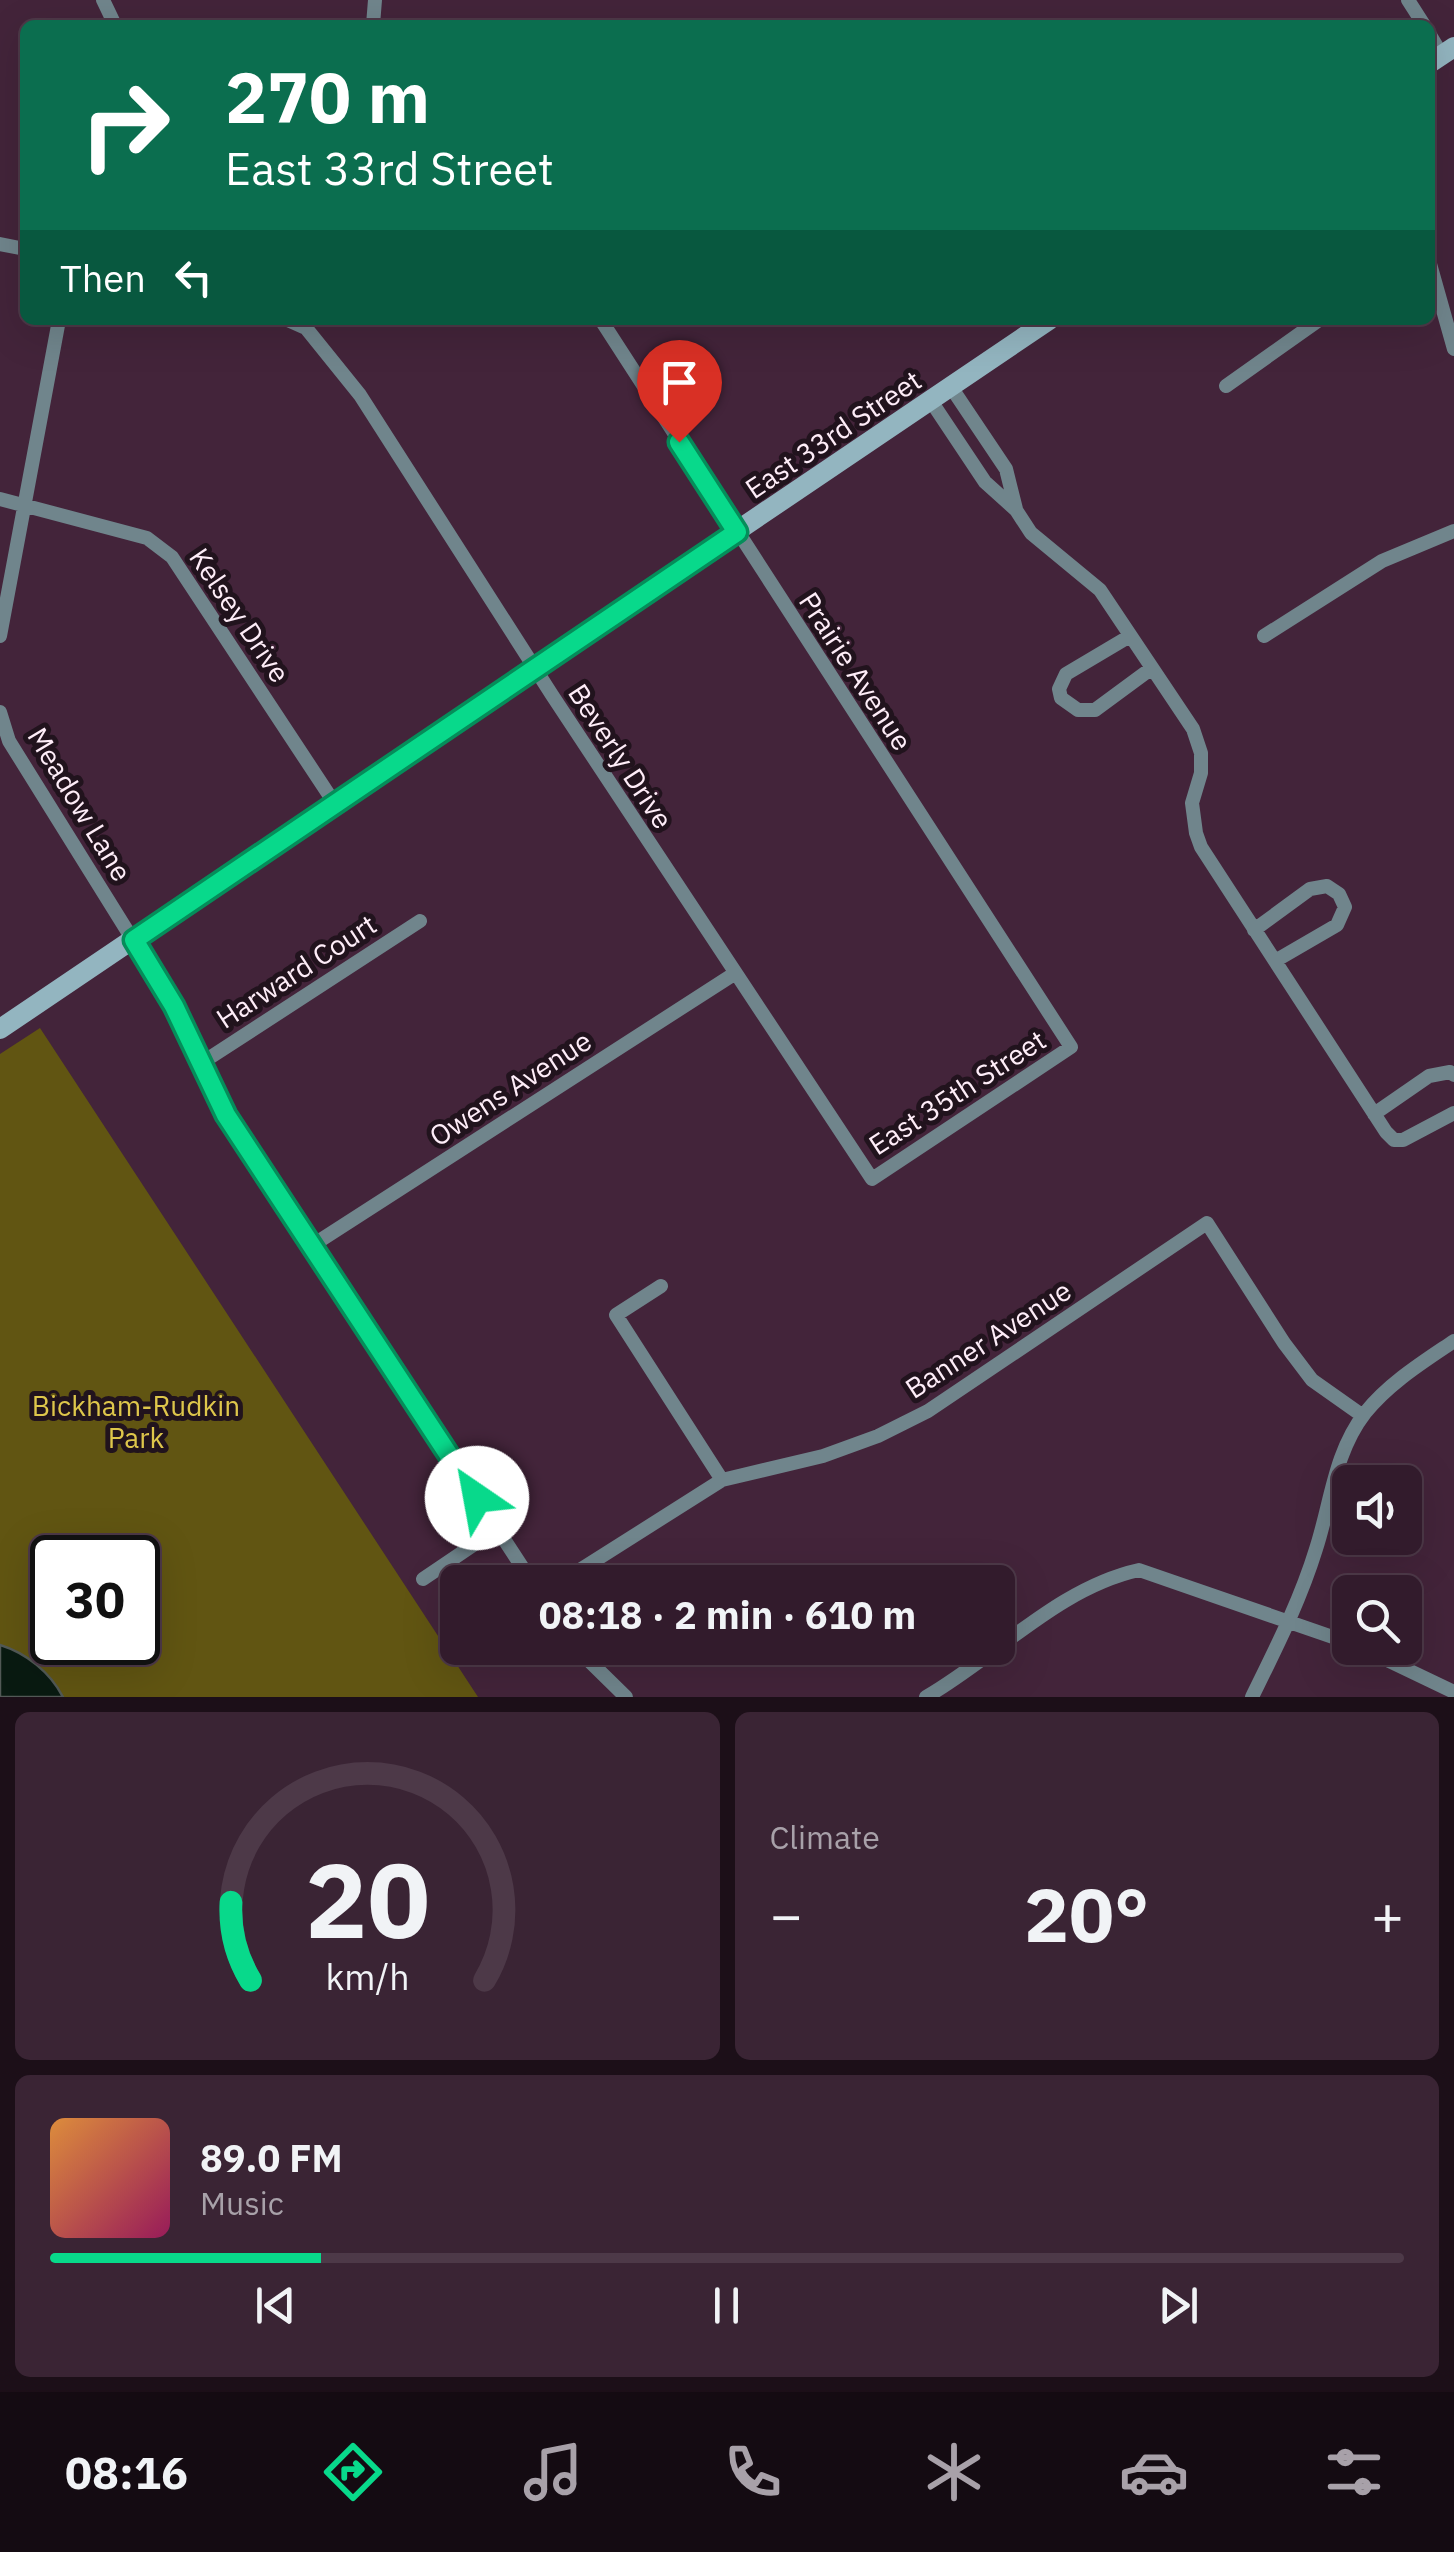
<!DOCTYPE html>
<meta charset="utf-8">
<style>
body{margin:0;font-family:"IBM Plex Sans",sans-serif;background:#3a2434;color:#f1f3f6;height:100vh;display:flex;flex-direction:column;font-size:38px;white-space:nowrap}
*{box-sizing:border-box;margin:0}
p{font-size:32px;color:#a8a1a9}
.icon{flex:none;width:55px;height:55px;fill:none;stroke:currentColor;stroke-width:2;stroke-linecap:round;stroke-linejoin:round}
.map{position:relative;height:1697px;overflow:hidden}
.sheet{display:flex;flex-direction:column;gap:15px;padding:15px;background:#1c0f18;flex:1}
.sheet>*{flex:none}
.banner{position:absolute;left:20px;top:20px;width:1415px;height:305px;border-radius:15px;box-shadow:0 10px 40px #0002,0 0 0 2px #4d3948;background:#0b6e4f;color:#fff;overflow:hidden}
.tools{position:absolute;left:1332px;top:1465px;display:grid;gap:20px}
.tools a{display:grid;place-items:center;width:90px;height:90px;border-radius:15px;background:#321b2c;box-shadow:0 10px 40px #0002,0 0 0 2px #4d3948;font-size:50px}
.speed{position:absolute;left:30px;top:1535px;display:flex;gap:20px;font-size:50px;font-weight:700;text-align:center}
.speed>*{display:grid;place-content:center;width:130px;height:130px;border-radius:50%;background:#321b2c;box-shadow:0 10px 40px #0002,0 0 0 2px #4d3948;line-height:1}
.speed .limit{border:5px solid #111;border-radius:15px;background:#fff;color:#111}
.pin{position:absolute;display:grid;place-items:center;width:85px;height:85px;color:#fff;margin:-102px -42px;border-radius:50% 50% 50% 0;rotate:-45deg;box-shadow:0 0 10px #0007}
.pin .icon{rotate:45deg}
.me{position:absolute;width:110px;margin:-55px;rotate:327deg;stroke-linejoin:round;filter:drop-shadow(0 0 8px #0008)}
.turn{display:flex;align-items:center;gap:35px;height:210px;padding:0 40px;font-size:45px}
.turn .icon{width:130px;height:130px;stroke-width:2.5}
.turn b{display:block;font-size:70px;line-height:85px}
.then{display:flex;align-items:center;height:95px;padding:0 40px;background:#0003;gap:20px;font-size:38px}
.big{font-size:75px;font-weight:800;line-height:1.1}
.sheet .widget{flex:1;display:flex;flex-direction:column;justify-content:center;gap:15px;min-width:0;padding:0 35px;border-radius:15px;background:#3a2434}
.sheet .dial{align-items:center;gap:0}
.dial svg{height:260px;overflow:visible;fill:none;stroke:#4d3948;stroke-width:7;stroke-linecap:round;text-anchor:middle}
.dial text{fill:#f1f3f6;stroke:none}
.song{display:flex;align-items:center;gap:30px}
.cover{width:120px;height:120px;border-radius:15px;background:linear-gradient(135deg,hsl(30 70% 55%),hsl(330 70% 35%))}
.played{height:10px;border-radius:5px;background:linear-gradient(90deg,#08d98b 20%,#4d3948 20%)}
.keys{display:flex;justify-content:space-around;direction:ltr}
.heat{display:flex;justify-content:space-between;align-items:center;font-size:55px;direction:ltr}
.sheet .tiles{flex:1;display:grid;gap:15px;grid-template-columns:1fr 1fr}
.widget:last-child{grid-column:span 2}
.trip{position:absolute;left:440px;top:1565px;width:575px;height:100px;border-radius:15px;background:#321b2c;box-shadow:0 10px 40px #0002,0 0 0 2px #4d3948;font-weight:800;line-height:100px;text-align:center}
.dock{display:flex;height:160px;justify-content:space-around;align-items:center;background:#140b12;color:#a8a1a9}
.dock .icon{width:70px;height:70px}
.dock .on{color:#08d98b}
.dock b{font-size:45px;color:#f1f3f6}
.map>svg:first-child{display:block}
.green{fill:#615512;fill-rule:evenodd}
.water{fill:#091a11;stroke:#525956;stroke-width:2.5}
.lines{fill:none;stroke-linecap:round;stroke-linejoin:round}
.street{stroke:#70858c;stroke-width:14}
.secondary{stroke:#93b5c0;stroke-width:20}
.route-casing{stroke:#058d5a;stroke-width:25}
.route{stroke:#08d98b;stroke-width:18}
.labels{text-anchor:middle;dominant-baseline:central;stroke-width:10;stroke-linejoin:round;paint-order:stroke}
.street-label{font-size:28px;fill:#feedf8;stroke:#21131d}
.park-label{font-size:28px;fill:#dec64b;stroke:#21131d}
</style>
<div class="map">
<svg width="1454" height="1697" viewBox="0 0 1454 1697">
<rect width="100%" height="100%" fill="#43243a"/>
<path class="green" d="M40 1028 478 1697H0V1054ZM52 1558H138V1642H52Z"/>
<path class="water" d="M0 1645C26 1653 50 1672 63 1697H0Z"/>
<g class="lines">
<path class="street" d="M103 0 115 25
M1408 0 1424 25
M373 25 375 0
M1430 35 1442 55
M0 244 25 249
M1430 264 1454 349
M288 320 306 328 360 395 552 695 872 1179 1071 1047 601 320
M1226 386 1319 320
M951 387 1006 469 1016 509
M931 401 985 482 1016 510 1031 533 1100 590 1193 729 1201 753V773L1192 803 1196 833 1201 847 1386 1132 1394 1140H1403L1454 1113
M0 499 147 538 172 557 335 804
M0 636 59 320
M1130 636 1066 674 1059 689 1061 698 1078 710H1095L1152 668
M1264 636 1382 561 1454 531
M0 712 9 741 174 1006 226 1115 532 1582
M1254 930 1310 889 1327 886 1339 894 1345 907 1337 925 1275 961
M200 1064 420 921
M1374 1114 1429 1076 1450 1072 1454 1075
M313 1245 734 974
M661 1286 616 1315 722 1480
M423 1579 497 1529
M561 1582 722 1480 823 1456 878 1436 928 1411 1207 1223 1284 1343 1312 1380 1363 1416
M576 1648 626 1697
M1362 1648 1454 1692
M926 1697C997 1656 1058 1588 1139 1570L1350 1643
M1252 1697C1276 1648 1300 1601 1316 1549 1331 1503 1334 1453 1365 1413 1389 1383 1423 1362 1454 1341"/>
<path class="secondary" d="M1430 63 1454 47
M0 1029 1049 320"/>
</g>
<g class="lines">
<defs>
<path id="route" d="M477 1498 226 1115 174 1006 134 940 737 532 679 442"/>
</defs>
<use href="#route" class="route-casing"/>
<use href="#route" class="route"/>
</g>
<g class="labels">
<g class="street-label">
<text transform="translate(833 434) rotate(-34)">East 33rd Street</text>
<text transform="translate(240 615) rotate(56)">Kelsey Drive</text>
<text transform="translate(856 671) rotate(57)">Prairie Avenue</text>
<text transform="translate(621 756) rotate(57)">Beverly Drive</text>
<text transform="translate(80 804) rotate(59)">Meadow Lane</text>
<text transform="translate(296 971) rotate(-33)">Harward Court</text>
<text transform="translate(510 1088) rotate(-33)">Owens Avenue</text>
<text transform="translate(957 1092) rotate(-33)">East 35th Street</text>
<text transform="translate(988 1339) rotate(-33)">Banner Avenue</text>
</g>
<g class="park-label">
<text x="136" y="1405">Bickham-Rudkin<tspan x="136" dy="32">Park</tspan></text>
</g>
</g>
</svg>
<div class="tools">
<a><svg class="icon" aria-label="sound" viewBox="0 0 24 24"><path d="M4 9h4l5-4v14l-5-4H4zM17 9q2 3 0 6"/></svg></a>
<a><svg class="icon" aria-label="search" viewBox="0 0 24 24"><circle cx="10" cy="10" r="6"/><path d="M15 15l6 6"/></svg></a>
</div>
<div class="speed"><div class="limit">30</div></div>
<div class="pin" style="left:679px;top:442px;background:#d93025"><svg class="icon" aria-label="arrive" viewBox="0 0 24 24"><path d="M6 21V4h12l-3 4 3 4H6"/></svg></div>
<svg class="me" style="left:477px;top:1498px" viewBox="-20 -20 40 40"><circle r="19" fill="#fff"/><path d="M0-13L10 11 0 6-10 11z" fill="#08d98b"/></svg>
<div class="trip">08:18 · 2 min · 610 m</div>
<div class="banner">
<div class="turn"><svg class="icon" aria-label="right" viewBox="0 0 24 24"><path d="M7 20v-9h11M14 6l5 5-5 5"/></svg><div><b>270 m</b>East 33rd Street</div></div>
<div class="then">Then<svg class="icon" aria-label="left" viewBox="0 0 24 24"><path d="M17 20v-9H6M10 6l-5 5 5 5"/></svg></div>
</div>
</div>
<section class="sheet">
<div class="tiles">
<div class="widget dial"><svg viewBox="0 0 100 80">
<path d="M14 69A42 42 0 1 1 86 69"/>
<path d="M14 69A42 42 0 0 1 8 45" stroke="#08d98b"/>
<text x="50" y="56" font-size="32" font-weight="700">20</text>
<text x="50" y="72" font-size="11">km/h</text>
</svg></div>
<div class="widget"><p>Climate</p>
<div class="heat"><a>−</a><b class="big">20°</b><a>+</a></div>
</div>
<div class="widget">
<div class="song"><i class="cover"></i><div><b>89.0 FM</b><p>Music</p></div></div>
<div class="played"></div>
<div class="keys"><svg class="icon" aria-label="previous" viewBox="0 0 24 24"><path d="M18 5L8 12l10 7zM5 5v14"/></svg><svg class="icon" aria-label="pause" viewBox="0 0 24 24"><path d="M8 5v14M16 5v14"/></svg><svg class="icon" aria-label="next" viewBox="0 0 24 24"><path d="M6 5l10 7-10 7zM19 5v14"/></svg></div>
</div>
</div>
</section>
<nav class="dock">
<b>08:16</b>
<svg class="icon on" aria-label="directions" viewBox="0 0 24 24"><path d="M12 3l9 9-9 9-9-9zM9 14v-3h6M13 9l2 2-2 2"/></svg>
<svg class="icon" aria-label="music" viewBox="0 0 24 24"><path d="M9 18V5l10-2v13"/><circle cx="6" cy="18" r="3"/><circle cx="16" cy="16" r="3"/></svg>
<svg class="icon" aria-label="phone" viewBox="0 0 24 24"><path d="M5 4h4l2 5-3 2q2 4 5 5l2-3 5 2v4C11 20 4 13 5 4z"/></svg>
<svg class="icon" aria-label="climate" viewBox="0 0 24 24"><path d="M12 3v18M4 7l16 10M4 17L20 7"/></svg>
<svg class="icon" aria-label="car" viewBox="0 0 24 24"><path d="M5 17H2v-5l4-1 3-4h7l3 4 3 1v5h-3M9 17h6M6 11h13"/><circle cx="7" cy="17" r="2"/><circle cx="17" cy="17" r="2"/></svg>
<svg class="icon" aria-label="filters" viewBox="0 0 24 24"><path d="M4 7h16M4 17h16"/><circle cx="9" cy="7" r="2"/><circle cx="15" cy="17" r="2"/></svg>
</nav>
